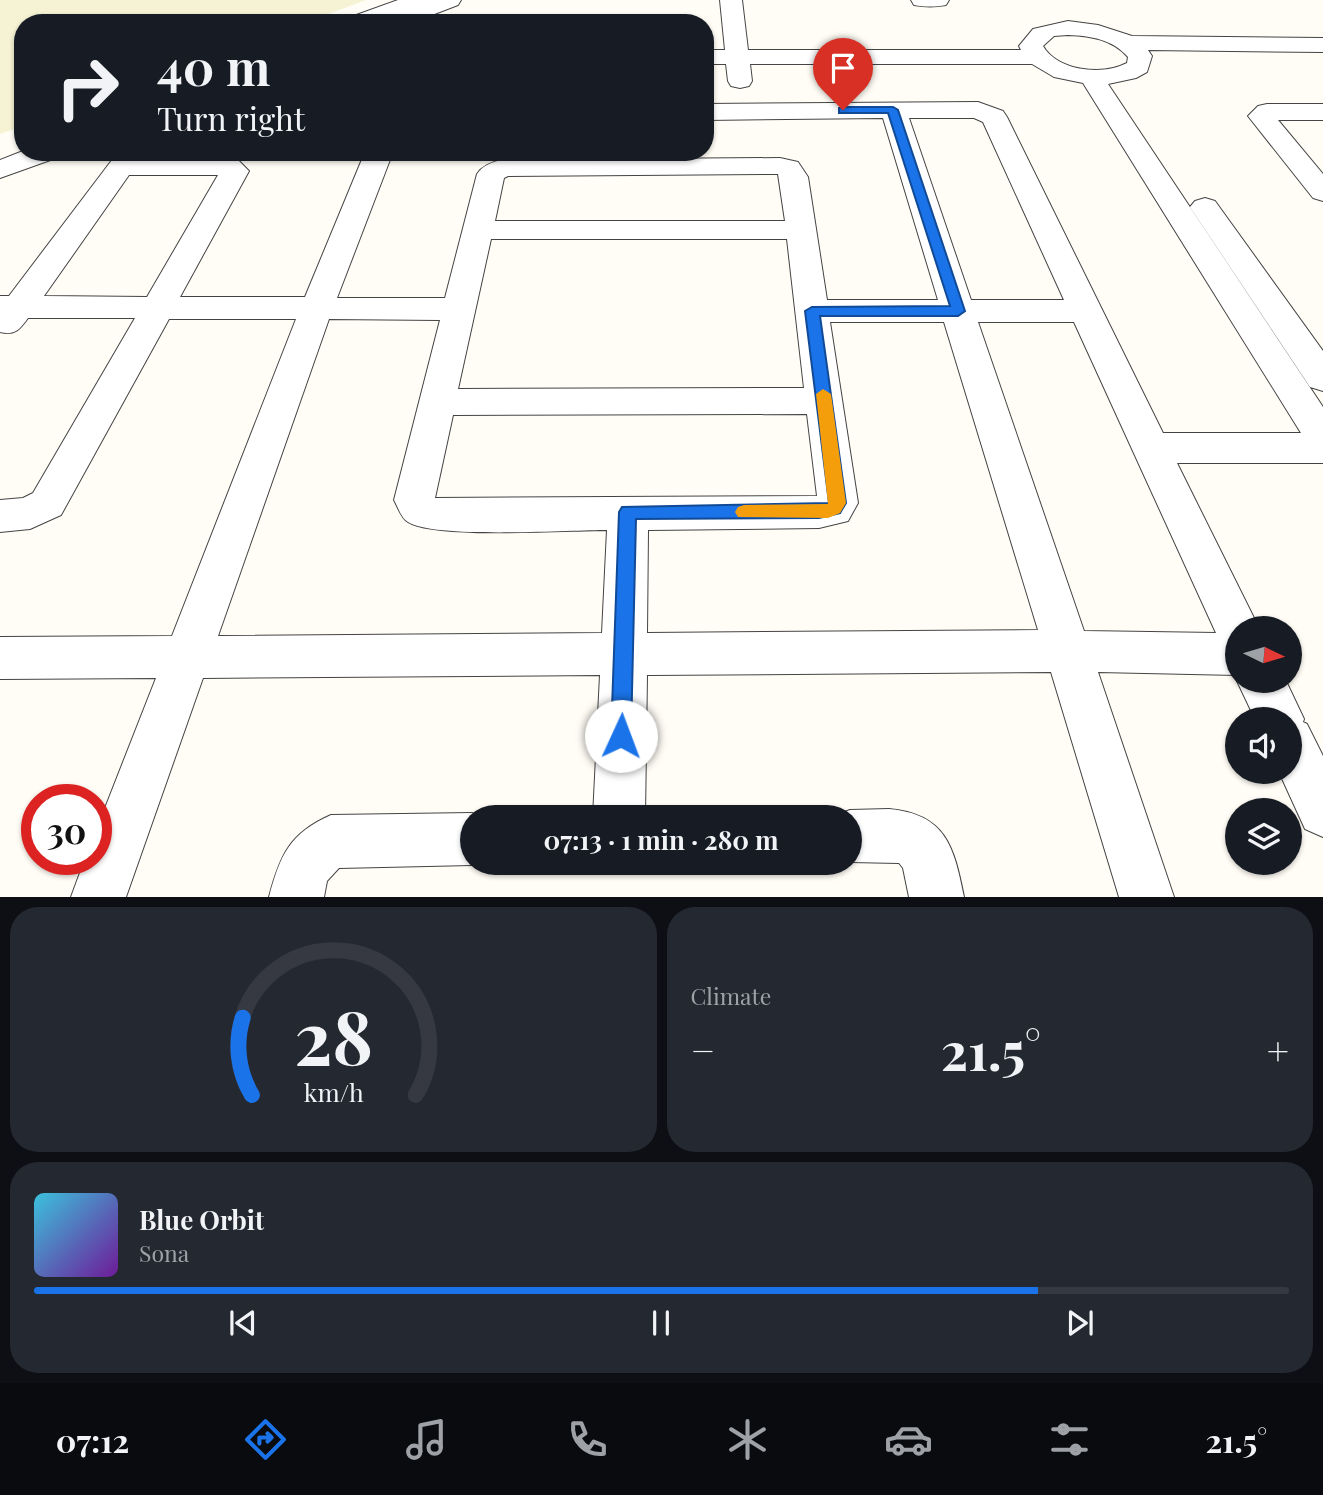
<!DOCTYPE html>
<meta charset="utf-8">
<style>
body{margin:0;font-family:"Playfair Display",serif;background:#242831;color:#f1f3f6;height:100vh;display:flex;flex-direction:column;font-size:26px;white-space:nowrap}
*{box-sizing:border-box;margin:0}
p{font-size:23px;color:#9ea1a6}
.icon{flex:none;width:38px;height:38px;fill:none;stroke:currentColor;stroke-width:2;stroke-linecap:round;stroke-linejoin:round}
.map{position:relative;height:897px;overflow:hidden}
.side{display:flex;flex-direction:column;gap:10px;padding:10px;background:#0d0f14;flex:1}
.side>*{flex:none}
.guide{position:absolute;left:14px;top:14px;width:700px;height:147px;border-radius:28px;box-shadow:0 2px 5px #0004;background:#171b24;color:#f1f3f6;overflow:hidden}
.needle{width:46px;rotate:95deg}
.controls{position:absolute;left:1225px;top:616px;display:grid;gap:14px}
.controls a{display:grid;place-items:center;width:77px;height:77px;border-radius:50%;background:#171b24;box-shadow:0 2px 5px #0004;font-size:35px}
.speed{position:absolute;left:21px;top:784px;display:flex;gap:14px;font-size:35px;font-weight:700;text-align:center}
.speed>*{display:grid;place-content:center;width:91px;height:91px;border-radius:50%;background:#171b24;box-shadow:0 2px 5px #0004;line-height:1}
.speed .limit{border:10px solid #d22;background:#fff;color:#111}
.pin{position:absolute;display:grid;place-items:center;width:60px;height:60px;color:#fff;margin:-72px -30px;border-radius:50% 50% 50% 0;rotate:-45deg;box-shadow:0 0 7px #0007}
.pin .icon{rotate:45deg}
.me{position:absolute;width:77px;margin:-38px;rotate:2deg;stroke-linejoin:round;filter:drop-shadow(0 0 5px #0008)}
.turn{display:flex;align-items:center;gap:24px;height:147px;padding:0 28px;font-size:32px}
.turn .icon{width:91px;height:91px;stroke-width:2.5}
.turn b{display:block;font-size:49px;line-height:60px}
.big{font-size:52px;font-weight:700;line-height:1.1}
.side .widget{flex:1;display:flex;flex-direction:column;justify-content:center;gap:10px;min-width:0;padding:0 24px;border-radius:28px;background:#242831}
.side .dial{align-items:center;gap:0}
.dial svg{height:182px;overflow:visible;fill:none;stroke:#363941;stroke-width:7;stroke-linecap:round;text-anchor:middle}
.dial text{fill:#f1f3f6;stroke:none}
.song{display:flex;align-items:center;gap:21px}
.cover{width:84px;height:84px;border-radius:10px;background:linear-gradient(135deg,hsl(190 70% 55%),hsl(280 70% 35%))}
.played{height:7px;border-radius:4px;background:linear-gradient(90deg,#1a73e8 80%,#363941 80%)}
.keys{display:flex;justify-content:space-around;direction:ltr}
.heat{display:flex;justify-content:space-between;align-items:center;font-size:38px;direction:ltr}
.side .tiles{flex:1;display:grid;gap:10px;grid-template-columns:1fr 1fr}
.widget:last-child{grid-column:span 2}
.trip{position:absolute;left:460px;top:805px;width:402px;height:70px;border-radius:35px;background:#171b24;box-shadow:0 2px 5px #0004;font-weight:700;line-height:70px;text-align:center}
.tab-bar{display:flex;height:112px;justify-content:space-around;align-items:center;background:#090b0e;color:#9ea1a6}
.tab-bar .icon{width:49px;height:49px}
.tab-bar .current{color:#1a73e8}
.tab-bar b{font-size:32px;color:#f1f3f6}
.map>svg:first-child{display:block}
.farmland{fill:#f6f3d4}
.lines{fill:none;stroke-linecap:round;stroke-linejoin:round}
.minor-casing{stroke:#444;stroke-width:2}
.minor{fill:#fff;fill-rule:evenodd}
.route{fill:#1a73e8;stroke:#114b97;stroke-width:2}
.slow{fill:#f59e0b}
</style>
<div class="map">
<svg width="1323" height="897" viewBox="0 0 1323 897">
<rect width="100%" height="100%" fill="#fffdf5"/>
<path class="farmland" d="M0 0H366L304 23H23V126L0 134Z"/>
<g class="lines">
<defs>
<path id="minor" d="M398 0H461L458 5 411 23H385L384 20 345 23 348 18Z
M720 0H742L748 50H1021L1019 46 1033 29 1068 21 1098 25 1132 36 1323 38V52L1148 50 1152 56 1147 72 1136 78 1108 84 1323 407V463H1177L1259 628H1237V675L1098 672 1174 897H1119L1051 672 647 675 645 817H593L600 675 203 678 126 897H71L85 859H96V831L156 678 0 679V637L172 636 296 319H169L61 515 30 529 0 532V500L23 498 33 493 135 318H28C20 329 15 336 0 332V296H9L118 152H146L141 159H229L239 161 249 171 180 297H305L365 152H393L337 298H445L477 174C483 165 492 162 502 160L780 158 798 162 808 177 827 300H938L883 118 705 120V104L978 102 1003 111 1007 117 1163 433H1301L1083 83 1054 77 1032 64H750L752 81 749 86 740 88 731 86 728 81 726 64H705V50H725ZM1068 35C1091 36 1112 39 1128 57L1127 63C1102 76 1058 71 1043 46L1054 36ZM909 118H974L983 122 1064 300H971ZM778 174 785 221H495L504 178 508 176ZM129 175H218L147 297 44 296ZM491 239H787L804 388 458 389ZM329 319 440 320 394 500C398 507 401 518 408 522 434 539 569 530 607 530L602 633 218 636ZM830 322H944L1038 630 647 633 648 530 819 528 848 521 858 503ZM978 322H1074L1216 633 1084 631ZM807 414 817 496 435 498 453 415Z
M911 0H949L946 5C935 7 925 7 914 5Z
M1267 104H1323V120H1278L1323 174V201L1313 198 1248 116 1258 106Z
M23 151V152H60L56 158 0 178V160Z
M1205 198 1215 201 1323 351V391L1310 387 1190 207 1195 201Z
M1237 681H1286L1304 719 1303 722 1307 724 1323 756V837L1305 829 1279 772H1290V719H1255Z
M889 809C946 814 954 847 964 897H909L903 868 899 863 850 862V817H831L850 810Z
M472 813 483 817H472V863H479L472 865 339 868 327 881 324 897H269C280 855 290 833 331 815Z"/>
</defs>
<use href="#minor" class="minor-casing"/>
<use href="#minor" class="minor"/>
</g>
<path class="route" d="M843 107H893L898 110 965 311 958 316H820L846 503 840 513 819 518 636 519 631 736 628 743 621 746 614 743 611 736 619 512 622 507 829 503 805 311 812 307 950 306 888 113H839V108Z"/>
<path class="slow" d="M823 389 831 394 846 503 840 513 828 518 738 517 735 512 738 507 744 505 828 504 816 394Z"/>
</svg>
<div class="controls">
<a><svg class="needle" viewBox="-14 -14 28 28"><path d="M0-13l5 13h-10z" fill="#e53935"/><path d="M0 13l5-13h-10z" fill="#9ea1a6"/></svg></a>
<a><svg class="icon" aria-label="sound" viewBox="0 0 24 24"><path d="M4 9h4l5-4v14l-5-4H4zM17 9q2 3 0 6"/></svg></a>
<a><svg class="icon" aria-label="layers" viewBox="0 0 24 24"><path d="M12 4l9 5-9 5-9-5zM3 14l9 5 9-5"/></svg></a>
</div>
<div class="speed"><div class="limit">30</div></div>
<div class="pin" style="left:843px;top:110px;background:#d93025"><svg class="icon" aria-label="arrive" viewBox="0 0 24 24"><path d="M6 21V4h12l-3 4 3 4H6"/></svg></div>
<svg class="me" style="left:621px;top:736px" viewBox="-20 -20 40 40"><circle r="19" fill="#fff"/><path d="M0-13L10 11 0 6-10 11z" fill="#1a73e8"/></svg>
<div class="trip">07:13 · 1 min · 280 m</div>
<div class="guide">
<div class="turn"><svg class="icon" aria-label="right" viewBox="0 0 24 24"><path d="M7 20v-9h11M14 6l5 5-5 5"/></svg><div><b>40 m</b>Turn right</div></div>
</div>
</div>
<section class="side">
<div class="tiles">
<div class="widget dial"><svg viewBox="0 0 100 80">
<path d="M14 69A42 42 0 1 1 86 69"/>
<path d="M14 69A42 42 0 0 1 10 35" stroke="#1a73e8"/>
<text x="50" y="56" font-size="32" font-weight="700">28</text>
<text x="50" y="72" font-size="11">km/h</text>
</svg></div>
<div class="widget"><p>Climate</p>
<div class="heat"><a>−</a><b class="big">21.5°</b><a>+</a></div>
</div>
<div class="widget">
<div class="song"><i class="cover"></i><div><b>Blue Orbit</b><p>Sona</p></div></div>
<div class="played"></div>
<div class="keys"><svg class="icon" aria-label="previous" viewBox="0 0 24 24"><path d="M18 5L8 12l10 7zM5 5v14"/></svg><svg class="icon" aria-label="pause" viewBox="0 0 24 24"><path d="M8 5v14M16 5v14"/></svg><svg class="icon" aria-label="next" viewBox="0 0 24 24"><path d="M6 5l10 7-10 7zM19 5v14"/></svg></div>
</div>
</div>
</section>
<nav class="tab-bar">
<b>07:12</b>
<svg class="icon current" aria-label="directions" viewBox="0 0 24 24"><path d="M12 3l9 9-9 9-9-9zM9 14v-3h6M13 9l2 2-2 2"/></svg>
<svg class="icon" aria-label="music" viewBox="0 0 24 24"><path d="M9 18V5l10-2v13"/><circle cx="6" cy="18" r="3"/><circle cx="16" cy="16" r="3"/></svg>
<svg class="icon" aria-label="phone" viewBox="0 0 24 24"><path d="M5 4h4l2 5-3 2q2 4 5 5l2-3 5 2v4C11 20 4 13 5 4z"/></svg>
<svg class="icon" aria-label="climate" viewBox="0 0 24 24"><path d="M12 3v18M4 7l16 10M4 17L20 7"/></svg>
<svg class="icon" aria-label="car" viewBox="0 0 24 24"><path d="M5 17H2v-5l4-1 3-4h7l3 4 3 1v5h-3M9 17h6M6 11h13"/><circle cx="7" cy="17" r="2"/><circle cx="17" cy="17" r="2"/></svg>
<svg class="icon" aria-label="filters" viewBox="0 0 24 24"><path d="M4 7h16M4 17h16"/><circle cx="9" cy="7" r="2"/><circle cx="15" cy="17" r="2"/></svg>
<b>21.5°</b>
</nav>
